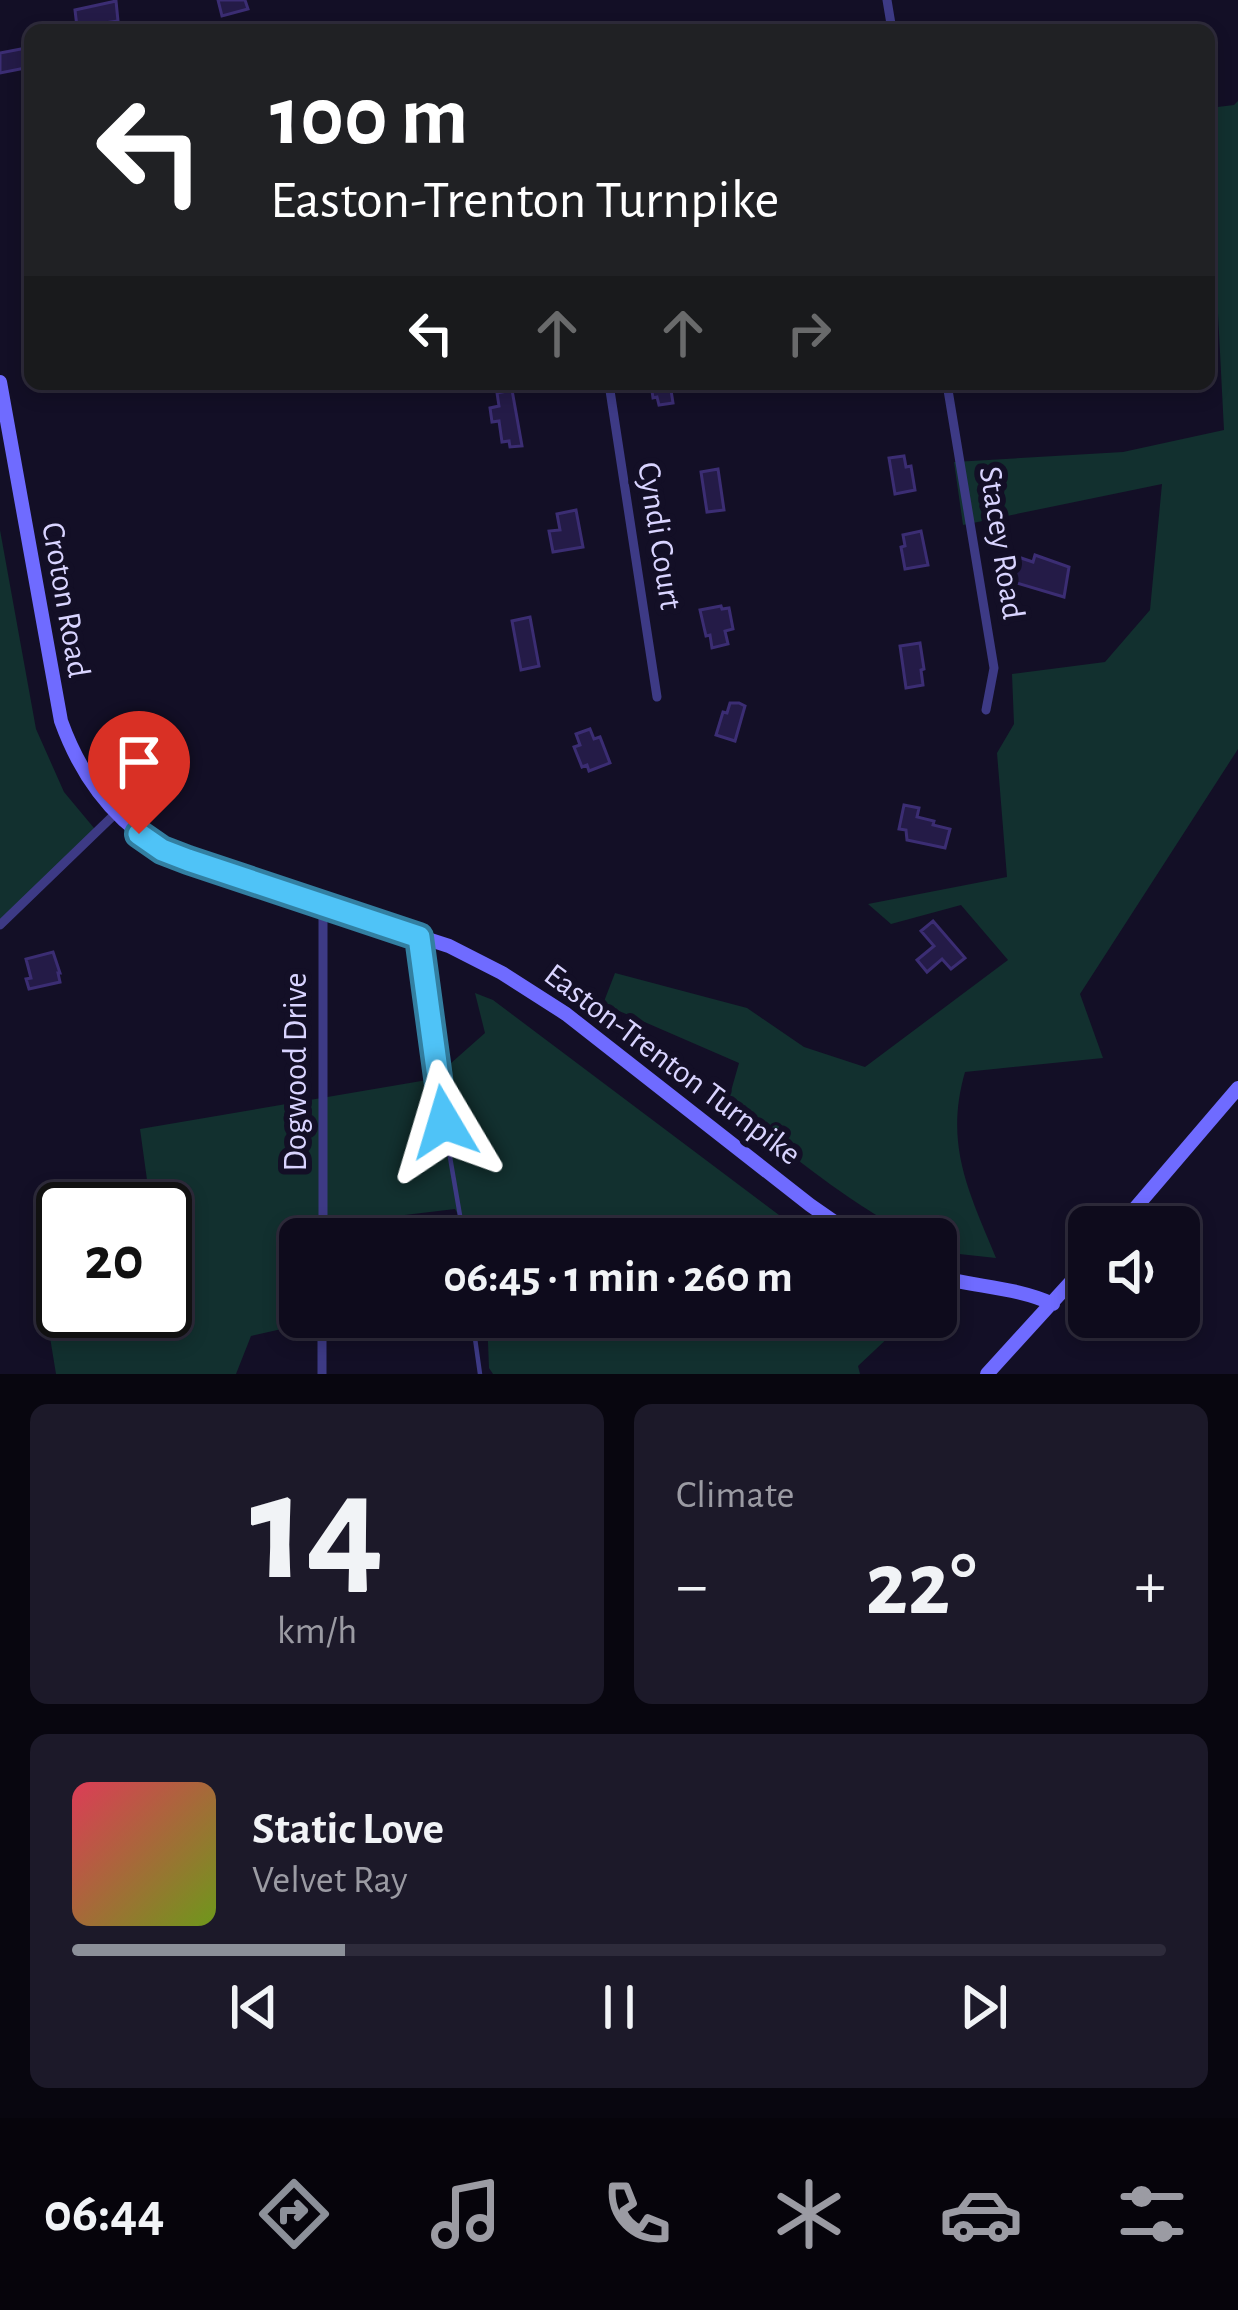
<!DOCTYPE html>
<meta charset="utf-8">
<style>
body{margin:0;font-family:"Alegreya Sans",sans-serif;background:#1c1929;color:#f1f3f6;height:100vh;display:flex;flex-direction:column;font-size:45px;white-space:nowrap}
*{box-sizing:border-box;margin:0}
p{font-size:39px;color:#9b9ba3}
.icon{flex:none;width:66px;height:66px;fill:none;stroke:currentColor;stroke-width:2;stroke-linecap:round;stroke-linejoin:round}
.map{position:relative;height:1374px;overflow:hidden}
.sheet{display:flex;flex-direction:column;gap:30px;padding:30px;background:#08060f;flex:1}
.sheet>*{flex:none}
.guide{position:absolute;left:24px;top:24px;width:1191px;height:366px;border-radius:18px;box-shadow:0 6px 18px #0003,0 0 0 3px #2e2b3b;background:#202124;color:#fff;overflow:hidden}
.tools{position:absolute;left:1068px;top:1206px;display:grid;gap:24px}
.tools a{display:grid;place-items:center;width:132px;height:132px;border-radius:18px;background:#0e0b1c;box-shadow:0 6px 18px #0003,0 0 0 3px #2e2b3b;font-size:60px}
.speed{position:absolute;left:36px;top:1182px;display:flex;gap:24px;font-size:60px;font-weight:700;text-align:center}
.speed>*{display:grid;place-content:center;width:156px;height:156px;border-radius:50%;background:#0e0b1c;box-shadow:0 6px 18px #0003,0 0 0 3px #2e2b3b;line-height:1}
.speed .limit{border:6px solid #111;border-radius:18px;background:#fff;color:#111}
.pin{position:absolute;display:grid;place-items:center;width:102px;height:102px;color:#fff;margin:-123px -51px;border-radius:50% 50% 50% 0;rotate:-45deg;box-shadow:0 0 12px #0007}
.pin .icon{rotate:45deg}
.me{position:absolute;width:132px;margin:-66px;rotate:353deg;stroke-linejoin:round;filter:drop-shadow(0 0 9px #0008)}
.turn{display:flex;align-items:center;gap:42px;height:252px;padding:0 48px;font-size:54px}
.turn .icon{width:156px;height:156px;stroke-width:2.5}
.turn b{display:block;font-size:84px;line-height:102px}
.lanes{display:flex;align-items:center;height:114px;padding:0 48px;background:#0003;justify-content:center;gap:60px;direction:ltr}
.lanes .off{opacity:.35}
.big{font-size:90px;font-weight:600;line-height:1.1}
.sheet .widget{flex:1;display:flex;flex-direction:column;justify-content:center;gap:18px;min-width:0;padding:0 42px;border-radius:18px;background:#1c1929}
.sheet .dial{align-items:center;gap:0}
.dial b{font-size:156px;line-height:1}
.song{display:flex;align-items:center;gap:36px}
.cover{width:144px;height:144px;border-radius:18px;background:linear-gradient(135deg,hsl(350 70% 55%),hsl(80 70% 35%))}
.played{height:12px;border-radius:6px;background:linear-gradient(90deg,#8c9099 25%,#2e2b3b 25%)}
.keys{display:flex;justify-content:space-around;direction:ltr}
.heat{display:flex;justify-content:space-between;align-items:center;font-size:66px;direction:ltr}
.sheet .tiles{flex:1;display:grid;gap:30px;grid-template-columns:1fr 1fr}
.widget:last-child{grid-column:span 2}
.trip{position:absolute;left:279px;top:1218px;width:678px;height:120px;border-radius:18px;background:#0e0b1c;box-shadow:0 6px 18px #0003,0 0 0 3px #2e2b3b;font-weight:600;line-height:120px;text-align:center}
.tabs{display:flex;height:192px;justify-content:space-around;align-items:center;background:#06040b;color:#9b9ba3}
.tabs .icon{width:84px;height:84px}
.tabs .current{color:#8c9099}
.tabs b{font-size:54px;color:#f1f3f6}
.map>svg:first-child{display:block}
.green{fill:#12302f}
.building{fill:#241b47;stroke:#3b2d73;stroke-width:3}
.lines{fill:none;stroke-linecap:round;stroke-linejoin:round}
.lane{stroke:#3d3a85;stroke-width:4.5}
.street{stroke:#3d3a85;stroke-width:9}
.secondary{stroke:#6f6bff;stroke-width:14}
.route-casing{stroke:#337fa1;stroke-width:30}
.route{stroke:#4fc3f7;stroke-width:21}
.labels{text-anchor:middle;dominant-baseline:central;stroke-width:12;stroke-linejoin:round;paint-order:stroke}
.street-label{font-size:33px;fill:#d9d4ff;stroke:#130f26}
</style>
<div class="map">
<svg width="1238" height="1374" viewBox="0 0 1238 1374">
<rect width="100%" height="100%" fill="#130f26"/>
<path class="green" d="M1238 101V749L1080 994 1103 1058 965 1072C944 1145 969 1192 996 1258L959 1254 936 1244V1239C889 1239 769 1136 727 1105L739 1063 603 1004 615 973 747 1008 804 1047 865 1067 1008 960 961 905 891 924 868 904 1007 877 997 753 1014 724 1012 674 1105 662 1150 610 1162 484 963 525 954 462 1123 452 1224 430 1214 236 1209 235V108L1234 105Z
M0 530 36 729 64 792 99 834 0 928Z
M475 993 493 1000 811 1239H471L455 1209 321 1225 320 1239H300V1317H322V1320L251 1336 236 1374H56L47 1319 87 1311H165V1209H151L140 1129 433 1079 485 1033Z
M487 1317H910L858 1366 860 1374H493L489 1368Z"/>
<path class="building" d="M218 0H245L248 9 222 16Z
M116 1 118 21 77 27 75 10Z
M26 48 30 67 0 73V53Z
M651 384H670L673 403 659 405 657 397 653 398Z
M512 390 522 446 510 447 509 441 502 442 499 421 492 422 490 408 499 406 497 393Z
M904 456 906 467 911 466 915 490 895 494 889 458Z
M718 469 724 510 707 512 701 472Z
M576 510 583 547 553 552 549 531 560 530 557 514Z
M921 531 928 565 905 569 901 547 905 546 903 535Z
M1035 555 1069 567 1064 597 1010 581 1018 557 1033 562Z
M721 606 722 609 729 608 733 629 725 631 728 644 712 648 710 635 706 636 700 610Z
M530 617 539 666 521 670 512 621Z
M920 643 924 669 921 670 923 685 906 688 900 646Z
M730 703H739L745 706 735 741 716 735 723 712 727 713Z
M590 729 594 739 600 737 610 763 589 771 587 765 582 767 574 747 580 745 576 734Z
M904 805 919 808 917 817 934 821 933 825 950 829 945 848 907 840 906 830 899 829Z
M933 921 965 958 951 969 942 959 927 972 917 960 934 946 921 931Z
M53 952 60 973H58L60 982 29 989 26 979 31 978 26 959Z"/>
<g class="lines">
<path class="lane" d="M420 942 444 1122 464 1239
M472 1317 480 1374"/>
<path class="street" d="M887 0 892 30
M609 384 657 697
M947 384 994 668 986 710
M323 904V1239
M0 925 115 814
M322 1317V1374"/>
<path class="secondary" d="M0 382 61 721C84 785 124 834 187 861L449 946 502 973 566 1014 810 1205 859 1239
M1119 1227 1238 1088
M936 1276C974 1287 1017 1287 1053 1304
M987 1374 1089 1262"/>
</g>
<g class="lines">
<defs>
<path id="route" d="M139 834 162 850 188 860 419 937 444 1122"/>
</defs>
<use href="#route" class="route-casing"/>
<use href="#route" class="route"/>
</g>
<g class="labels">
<g class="street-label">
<text transform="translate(659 536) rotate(81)">Cyndi Court</text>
<text transform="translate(1001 543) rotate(81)">Stacey Road</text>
<text transform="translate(65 600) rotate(80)">Croton Road</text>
<text transform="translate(672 1065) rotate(37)">Easton-Trenton Turnpike</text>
<text transform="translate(296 1072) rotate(-90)">Dogwood Drive</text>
</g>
</g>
</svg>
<div class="tools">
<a><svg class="icon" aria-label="sound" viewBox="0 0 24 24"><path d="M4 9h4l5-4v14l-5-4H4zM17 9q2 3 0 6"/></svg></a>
</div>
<div class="speed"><div class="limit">20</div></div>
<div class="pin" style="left:139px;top:834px;background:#d93025"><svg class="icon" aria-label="arrive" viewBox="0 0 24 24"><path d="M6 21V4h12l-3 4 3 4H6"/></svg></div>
<svg class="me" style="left:444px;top:1122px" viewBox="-20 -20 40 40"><path d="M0-17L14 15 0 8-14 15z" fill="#4fc3f7" stroke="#fff" stroke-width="4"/></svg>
<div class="trip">06:45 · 1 min · 260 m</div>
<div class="guide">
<div class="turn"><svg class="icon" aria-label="left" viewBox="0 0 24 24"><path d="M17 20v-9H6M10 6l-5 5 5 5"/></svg><div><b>100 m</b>Easton-Trenton Turnpike</div></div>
<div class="lanes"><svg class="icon" aria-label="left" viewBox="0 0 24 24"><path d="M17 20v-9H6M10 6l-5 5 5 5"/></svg><svg class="icon off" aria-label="ahead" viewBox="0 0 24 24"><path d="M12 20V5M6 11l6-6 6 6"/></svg><svg class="icon off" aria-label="ahead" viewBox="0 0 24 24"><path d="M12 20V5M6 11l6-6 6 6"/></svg><svg class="icon off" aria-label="right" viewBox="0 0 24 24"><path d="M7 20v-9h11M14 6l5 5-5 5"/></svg></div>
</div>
</div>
<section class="sheet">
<div class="tiles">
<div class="widget dial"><b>14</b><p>km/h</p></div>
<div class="widget"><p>Climate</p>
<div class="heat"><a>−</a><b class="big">22°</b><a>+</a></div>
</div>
<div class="widget">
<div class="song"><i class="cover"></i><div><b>Static Love</b><p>Velvet Ray</p></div></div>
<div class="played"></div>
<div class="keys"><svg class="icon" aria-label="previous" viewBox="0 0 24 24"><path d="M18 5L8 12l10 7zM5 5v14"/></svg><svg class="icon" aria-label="pause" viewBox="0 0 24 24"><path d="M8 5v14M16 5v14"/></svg><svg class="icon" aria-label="next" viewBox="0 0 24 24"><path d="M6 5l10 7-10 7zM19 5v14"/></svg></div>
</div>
</div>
</section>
<nav class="tabs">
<b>06:44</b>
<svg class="icon current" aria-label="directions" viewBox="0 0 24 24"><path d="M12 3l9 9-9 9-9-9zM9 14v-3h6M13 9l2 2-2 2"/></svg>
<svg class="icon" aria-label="music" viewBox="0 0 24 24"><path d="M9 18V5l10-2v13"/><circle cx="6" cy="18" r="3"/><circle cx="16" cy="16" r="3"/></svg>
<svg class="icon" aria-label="phone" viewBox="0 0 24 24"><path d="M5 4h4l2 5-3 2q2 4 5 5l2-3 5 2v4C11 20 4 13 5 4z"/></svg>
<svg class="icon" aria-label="climate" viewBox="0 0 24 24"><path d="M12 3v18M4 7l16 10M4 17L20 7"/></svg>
<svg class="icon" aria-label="car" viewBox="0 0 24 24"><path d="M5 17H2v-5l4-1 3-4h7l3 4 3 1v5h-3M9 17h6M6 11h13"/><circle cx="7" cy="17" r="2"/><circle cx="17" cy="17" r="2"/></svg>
<svg class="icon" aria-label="filters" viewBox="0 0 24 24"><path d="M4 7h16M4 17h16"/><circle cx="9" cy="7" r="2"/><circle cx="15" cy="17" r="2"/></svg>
</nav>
